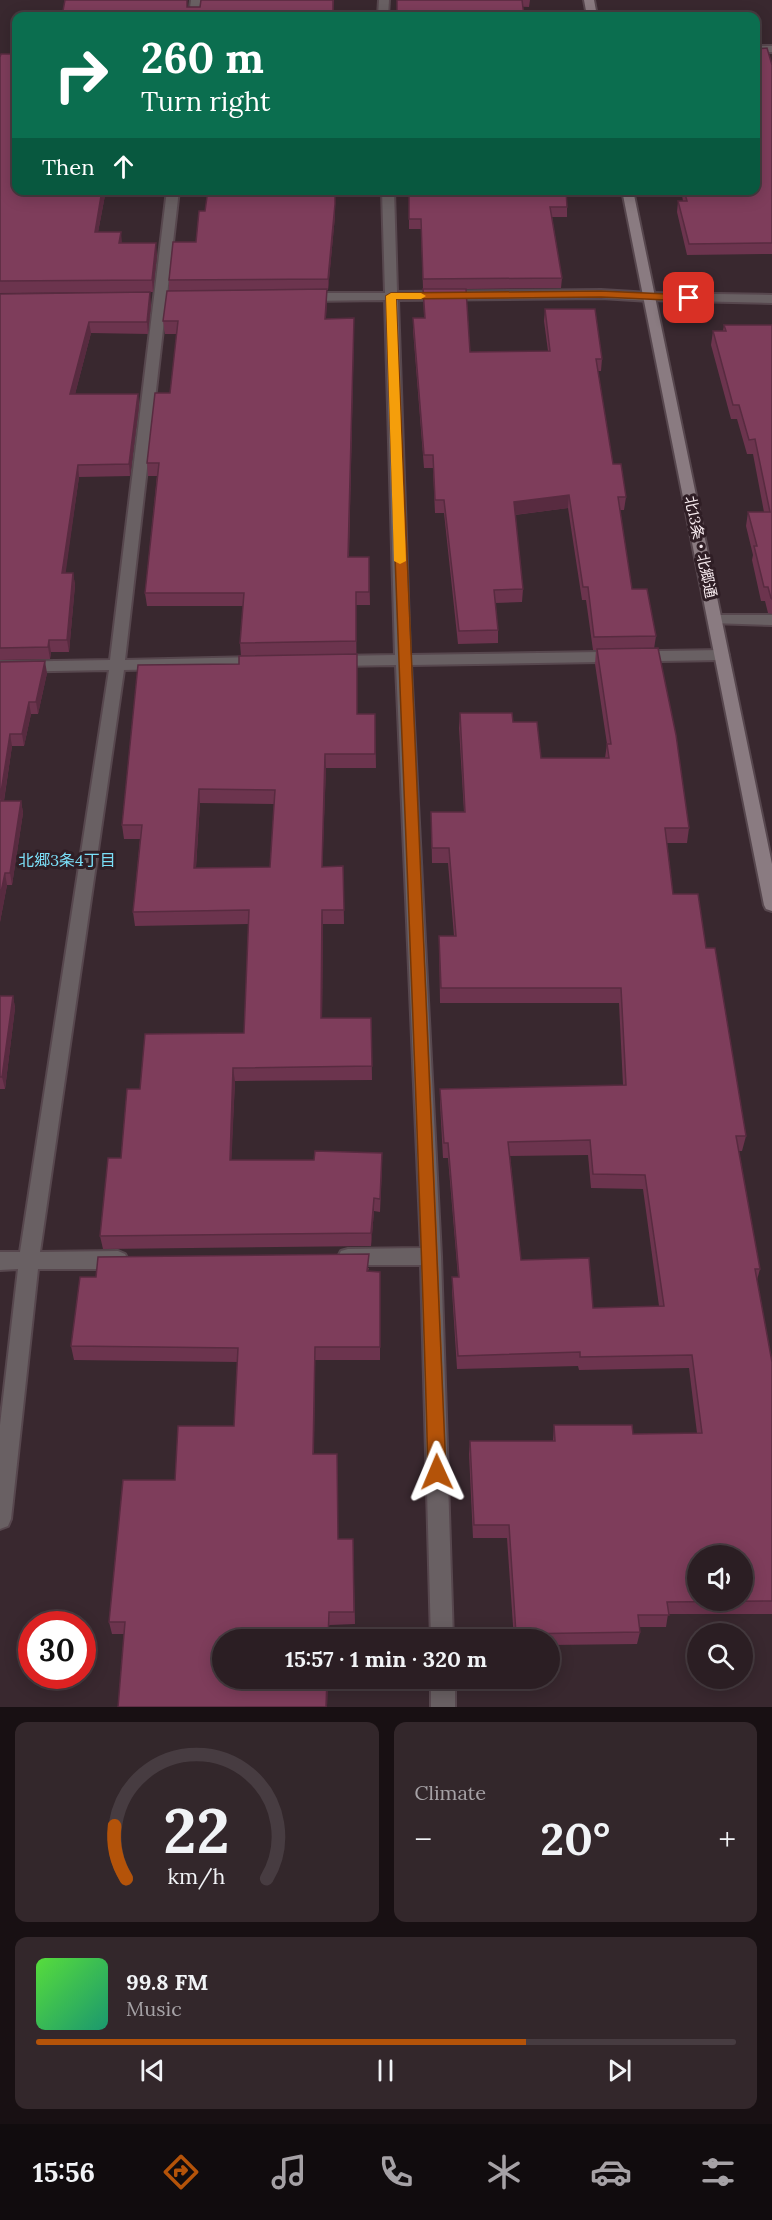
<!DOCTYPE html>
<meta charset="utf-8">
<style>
body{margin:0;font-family:Lora,"Noto Sans JP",serif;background:#33272b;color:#f1f3f6;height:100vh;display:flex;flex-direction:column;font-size:22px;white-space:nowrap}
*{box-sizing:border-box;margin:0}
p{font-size:20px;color:#a6a2a6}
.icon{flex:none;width:33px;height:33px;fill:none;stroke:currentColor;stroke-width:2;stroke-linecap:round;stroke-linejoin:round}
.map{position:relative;height:1707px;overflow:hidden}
.drawer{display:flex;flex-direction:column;gap:15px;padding:15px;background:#181013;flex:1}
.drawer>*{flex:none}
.hud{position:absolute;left:12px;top:12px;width:748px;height:183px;border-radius:12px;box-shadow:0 3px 15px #0003,0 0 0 2px #473c41;background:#0b6e4f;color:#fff;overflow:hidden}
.tools{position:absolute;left:687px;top:1545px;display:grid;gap:12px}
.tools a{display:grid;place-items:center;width:66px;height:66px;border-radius:50%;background:#2b1e23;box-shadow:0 3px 15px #0003,0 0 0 2px #473c41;font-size:30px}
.speed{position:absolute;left:18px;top:1611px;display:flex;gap:12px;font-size:30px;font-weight:700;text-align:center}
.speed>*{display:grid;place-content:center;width:78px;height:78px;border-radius:50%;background:#2b1e23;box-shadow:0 3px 15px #0003,0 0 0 2px #473c41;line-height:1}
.speed .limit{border:9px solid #d22;background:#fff;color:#111}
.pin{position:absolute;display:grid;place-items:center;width:51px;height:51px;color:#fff;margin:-26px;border-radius:12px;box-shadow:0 3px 9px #0006}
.me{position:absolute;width:66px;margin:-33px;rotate:359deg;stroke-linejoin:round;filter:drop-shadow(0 0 4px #0008)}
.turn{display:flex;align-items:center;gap:21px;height:126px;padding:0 30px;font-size:27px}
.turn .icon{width:78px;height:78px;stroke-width:2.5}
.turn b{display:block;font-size:42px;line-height:51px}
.then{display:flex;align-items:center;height:57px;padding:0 30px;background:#0003;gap:12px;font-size:22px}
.big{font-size:45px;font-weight:700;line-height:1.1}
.drawer .card{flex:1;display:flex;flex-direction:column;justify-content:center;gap:9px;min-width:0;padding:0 21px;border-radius:12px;background:#33272b}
.drawer .dial{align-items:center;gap:0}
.dial svg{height:156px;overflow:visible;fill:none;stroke:#473c41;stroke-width:7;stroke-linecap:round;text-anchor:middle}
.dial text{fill:#f1f3f6;stroke:none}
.song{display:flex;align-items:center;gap:18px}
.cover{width:72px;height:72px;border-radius:9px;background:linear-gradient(135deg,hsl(110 70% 55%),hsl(160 70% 35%))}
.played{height:6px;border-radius:3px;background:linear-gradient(90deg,#b45309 70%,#473c41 70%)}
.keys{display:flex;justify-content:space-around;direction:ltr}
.heat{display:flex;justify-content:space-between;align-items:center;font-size:33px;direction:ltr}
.drawer .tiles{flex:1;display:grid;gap:15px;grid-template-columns:1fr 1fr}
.card:last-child{grid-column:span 2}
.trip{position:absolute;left:212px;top:1629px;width:348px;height:60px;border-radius:30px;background:#2b1e23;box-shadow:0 3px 15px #0003,0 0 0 2px #473c41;font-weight:700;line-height:60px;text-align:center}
.dock{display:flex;height:96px;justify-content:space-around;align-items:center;background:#110c0e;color:#a6a2a6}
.dock .icon{width:42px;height:42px}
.dock .active{color:#b45309}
.dock b{font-size:27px;color:#f1f3f6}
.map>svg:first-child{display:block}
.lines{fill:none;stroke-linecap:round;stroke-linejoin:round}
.minor-casing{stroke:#57474e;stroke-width:4}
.tertiary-casing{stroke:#57474e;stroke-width:4}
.secondary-casing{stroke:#57474e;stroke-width:4}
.minor{fill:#696063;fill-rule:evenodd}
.tertiary{fill:#696063;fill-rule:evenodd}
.secondary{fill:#8a7b81;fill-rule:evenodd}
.wall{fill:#6c344e;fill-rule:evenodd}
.shaded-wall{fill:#582b40}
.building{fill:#7e3d5b;stroke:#582b40;stroke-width:1.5;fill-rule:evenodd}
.route{fill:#b45309;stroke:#753606;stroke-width:1.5}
.slow{fill:#f59e0b}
.labels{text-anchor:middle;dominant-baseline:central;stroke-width:6;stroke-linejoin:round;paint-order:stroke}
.street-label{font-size:15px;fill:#f6eaee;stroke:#2f1e25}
.neighbourhood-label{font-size:16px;fill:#7bdff8;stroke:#2f1e25}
</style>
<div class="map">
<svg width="772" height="1707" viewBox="0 0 772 1707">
<rect width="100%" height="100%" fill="#39282f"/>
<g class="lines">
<defs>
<path id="minor" d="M191 0H201L199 16H189Z
M379 0H389L388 16H378Z
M756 46H772V52H756Z
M167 190H179L125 660 260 657 267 662 260 667 124 670 40 1252 118 1251 125 1254 128 1260 125 1266 118 1269H38L11 1519 8 1526 0 1529V1425L18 1269 0 1270V1252H20L109 670 0 672V662L110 660Z
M382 190H394L397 292 601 290 650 293 656 297 650 301 601 298 398 300 410 655 722 650 729 655 722 660 411 665 441 1256 453 1640H431L421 1265H348L341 1263 338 1257 341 1251 348 1249 421 1248 396 665 336 666 329 661 336 656 395 655 385 300 307 301 301 297 307 293H385Z
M716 615H772V625L711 623 709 620 711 617Z
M431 1678H455V1707H431Z"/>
<path id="tertiary" d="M650 293 772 295V303L646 300V294Z"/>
<path id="secondary" d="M584 0H594L597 16H587Z
M622 190H633L772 864V911L766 909 764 905Z"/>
</defs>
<use href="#minor" class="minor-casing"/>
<use href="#tertiary" class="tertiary-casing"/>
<use href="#secondary" class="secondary-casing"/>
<use href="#minor" class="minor"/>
<use href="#tertiary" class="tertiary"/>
<use href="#secondary" class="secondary"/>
</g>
<path class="wall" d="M201 0H334L333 16H62L188 7H200Z
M397 0H530L529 7Z
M0 57 16 190H106L98 232 122 243 157 254 153 292 0 293Z
M772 65V254L687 255 677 212 678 201H683L681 190H756Z
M409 190 567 207V217H552L562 278 561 288 466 289 470 352 548 351 544 321 545 309 602 359 601 371H598L613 464 626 497 624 510H620L632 589 656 636 654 649 689 828 687 843H667L673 894 706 948 746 1136 742 1151H739L760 1269 757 1280 772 1362V1614H668L666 1627H640V1632L637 1644 549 1645V1640H514L507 1538H473L469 1454 470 1441H553L554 1425 633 1434 697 1433 689 1368 579 1370 578 1366 457 1369 452 1291V1277H458L448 1158H443L440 1103V1089L623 1085 619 1003H440L439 936H454L448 863H432L431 812H464L459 728 460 713 513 722 541 758H605L607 744 595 664 596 650H593L586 600H582L568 508 515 515 523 589 522 602 495 603 498 630V643L458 644 444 513H435L433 468H424L413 330V318H424L421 229H409ZM588 1155 591 1188 643 1189 659 1306 593 1308 521 1260 510 1156Z
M205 211 335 216 328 290H327L326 319 354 331 349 557H369L370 605H356L357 714H375L376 768H326L322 867 343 866 344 924H323L322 1018H371L372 1080 235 1081 231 1160 382 1166 380 1212 374 1211 371 1246 103 1249 100 1236 140 1089 244 1033 249 924 135 926 133 912 140 839H124L122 825 239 664 241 656 240 643 243 606H147L145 593 157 476H148L147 463 170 393 177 334H165L163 321 169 291V280L196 242ZM200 803 274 804 270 867 196 868Z
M0 294 151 303 148 334 91 333 75 394H138L139 406 130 476 79 477 65 573H73L75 585 69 652H51L50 659 0 660Z
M724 325H772V614L768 613 765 601H761L752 560 753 555 746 526 748 512H764L753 454H747L737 419H731L711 345 713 331H723Z
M0 662 47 673 38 714H31L24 746H12L4 801H21L23 813 12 885H7L0 922Z
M0 996H13L15 1008 5 1089H0Z
M369 1268 368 1271 380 1272V1360H315L314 1454 338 1539H353L355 1624 330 1625 222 1678H328L327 1707H118L124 1634H112L109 1622 175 1480 234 1426 238 1362 74 1360 71 1346 96 1277Z"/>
<path class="shaded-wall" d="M102 190H106L96 243 95 232Z
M335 190V216L328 290V279Z
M121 232 122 243H119Z
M156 243 157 254 153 292 152 280Z
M327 289V302L325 331V319Z
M150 292 151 303 148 334 147 322Z
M89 322 91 333 72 406 70 394Z
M138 394 139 406 130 476 129 464Z
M78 465 79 477 64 585 62 573Z
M569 495 568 508 513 515 514 502Z
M73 573 75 585 69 652 67 640Z
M49 640 51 652 50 659 48 647Z
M45 661 47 673 38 714 36 702Z
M29 702 31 714 24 746 22 734Z
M10 734 12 746 2 813 0 802Z
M325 754 326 768 322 881V867Z
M199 789 200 803 195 882 194 868Z
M21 801 23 813 12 885 10 873Z
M5 873 7 885 0 922V897Z
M322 910 323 924 322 1032 321 1018Z
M13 996 15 1008 5 1089 2 1077Z
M233 1068 235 1081 231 1173 230 1160Z
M374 1198V1211L371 1246V1233Z
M315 1347V1360L313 1468V1454Z
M327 1678H328L327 1707H326Z"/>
<path class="building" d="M65 0H187V7H200L201 0H333V13H326L325 16H62Z
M397 0H522L524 16H397Z
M767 48 772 65V243L689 244 678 201H687L684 190H756V49Z
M1 54H16V190H102L95 232H121L119 243H156L152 280 0 281V57Z
M208 190H335V204L328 279 169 280 173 242H196L199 211H205Z
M409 190H566L567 207H550L562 278 423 279 421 219H409Z
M327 289 325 319 354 318 348 557H369V592H356V641L240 643 244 593H145L159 463H147L155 393H170L178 321H163L167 291Z
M423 289H466L470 352 550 351 545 309H595L602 359H596L613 464H621L626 497H618L632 589H647L656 636 594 637 588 587H583L569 495 514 502 523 589 494 590 498 630 459 631 444 500H435L433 455H424L413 318H425Z
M150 292 147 322H89L70 394H138L129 464 78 465 62 573H73L67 640H49L48 647 0 648V294Z
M724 325H772V599L771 598 768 587H764L754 546H757L748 512H770L755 439 749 440 739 405H733L713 331H726Z
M658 648 676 735 689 828H665L673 894H698L706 948H715L746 1136H736L760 1269H755L772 1362V1601L667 1602 669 1615H638L640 1632 516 1634 509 1525H474L470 1441H555L554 1425H632L633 1434 702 1433 692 1355 580 1357V1352L458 1356 452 1277H459L448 1143H444L440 1089 626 1085 621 988H441L439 936H456L449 848H432L431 812H465L460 713H512L513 722H537L541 758H609L607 744H611L597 649ZM590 1140 593 1174 645 1175 664 1306 593 1308 589 1258 521 1260 508 1142ZM698 1556H742V1600H698Z
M357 654V714H375V754H325L322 867 343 866 344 910H322L321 1018H371L372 1066 233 1068 230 1160H314L315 1151 382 1153 380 1199 374 1198 371 1233 100 1236 108 1158H121L127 1089H140L145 1034 244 1033 249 910 133 912 142 825H122L138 665 239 664V656ZM199 789 275 790 270 867 194 868Z
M45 661 36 702H29L22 734H10L0 799V662Z
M0 801H21L10 873H5L0 897Z
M0 996H13L2 1077H0Z
M369 1254 367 1271 380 1272V1347H315L313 1454H337L338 1539H353L354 1612H329L328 1640H222V1678H327L326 1707H118L125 1622H109L123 1480H175L178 1426H234L238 1348 71 1346 80 1277H96L98 1257Z"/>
<path class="route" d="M601 291 689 295 694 298 689 301 601 297 396 299C410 690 433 1081 446 1472L443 1478 437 1480 431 1478 428 1472C418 1080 398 688 386 296L391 293Z"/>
<path class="slow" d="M391 293H421L426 296 421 299H396L406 561 400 564 394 561 386 296Z"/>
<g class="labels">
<g class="street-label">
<text transform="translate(701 547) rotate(78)">北13条・北郷通</text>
</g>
<g class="neighbourhood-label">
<text x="67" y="860">北郷3条4丁目</text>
</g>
</g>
</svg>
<div class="tools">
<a><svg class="icon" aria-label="sound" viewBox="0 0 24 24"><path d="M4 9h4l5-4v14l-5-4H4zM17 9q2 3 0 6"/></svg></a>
<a><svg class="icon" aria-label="search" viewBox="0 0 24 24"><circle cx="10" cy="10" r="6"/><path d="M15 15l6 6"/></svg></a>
</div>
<div class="speed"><div class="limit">30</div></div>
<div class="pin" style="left:689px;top:298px;background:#d93025"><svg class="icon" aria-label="arrive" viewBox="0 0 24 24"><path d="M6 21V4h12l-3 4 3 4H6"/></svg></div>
<svg class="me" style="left:437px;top:1472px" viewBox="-20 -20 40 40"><path d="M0-17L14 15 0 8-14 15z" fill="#b45309" stroke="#fff" stroke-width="4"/></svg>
<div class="trip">15:57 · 1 min · 320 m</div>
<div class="hud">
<div class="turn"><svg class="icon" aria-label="right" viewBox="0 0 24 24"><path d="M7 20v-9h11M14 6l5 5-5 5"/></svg><div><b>260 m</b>Turn right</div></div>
<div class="then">Then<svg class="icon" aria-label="ahead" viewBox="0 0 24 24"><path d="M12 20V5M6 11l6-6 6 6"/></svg></div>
</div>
</div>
<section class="drawer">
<div class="tiles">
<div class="card dial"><svg viewBox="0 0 100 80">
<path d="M14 69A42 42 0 1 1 86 69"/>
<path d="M14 69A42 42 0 0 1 8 42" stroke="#b45309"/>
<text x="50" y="56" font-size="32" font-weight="700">22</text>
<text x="50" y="72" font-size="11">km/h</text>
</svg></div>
<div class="card"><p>Climate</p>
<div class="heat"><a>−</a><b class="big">20°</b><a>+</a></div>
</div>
<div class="card">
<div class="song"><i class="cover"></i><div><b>99.8 FM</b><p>Music</p></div></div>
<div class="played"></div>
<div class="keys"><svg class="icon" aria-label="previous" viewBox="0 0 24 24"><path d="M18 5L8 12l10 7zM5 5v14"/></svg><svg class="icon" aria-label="pause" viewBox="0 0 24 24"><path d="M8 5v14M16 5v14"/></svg><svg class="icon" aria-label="next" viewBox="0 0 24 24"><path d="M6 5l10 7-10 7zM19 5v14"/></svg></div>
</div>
</div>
</section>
<nav class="dock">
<b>15:56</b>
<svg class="icon active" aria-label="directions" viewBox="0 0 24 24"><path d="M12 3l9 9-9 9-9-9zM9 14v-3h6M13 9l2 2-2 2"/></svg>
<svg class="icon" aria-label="music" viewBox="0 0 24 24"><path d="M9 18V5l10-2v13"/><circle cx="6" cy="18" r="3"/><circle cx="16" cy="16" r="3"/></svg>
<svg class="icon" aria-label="phone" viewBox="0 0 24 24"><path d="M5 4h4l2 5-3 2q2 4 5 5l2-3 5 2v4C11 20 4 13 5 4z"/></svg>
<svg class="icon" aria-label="climate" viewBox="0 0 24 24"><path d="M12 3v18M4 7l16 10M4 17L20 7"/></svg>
<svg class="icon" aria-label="car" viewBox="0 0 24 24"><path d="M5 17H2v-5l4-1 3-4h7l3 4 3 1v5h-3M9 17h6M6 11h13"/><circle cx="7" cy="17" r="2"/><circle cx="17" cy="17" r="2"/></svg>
<svg class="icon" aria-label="filters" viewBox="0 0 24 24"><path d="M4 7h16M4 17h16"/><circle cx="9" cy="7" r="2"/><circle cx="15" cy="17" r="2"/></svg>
</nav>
